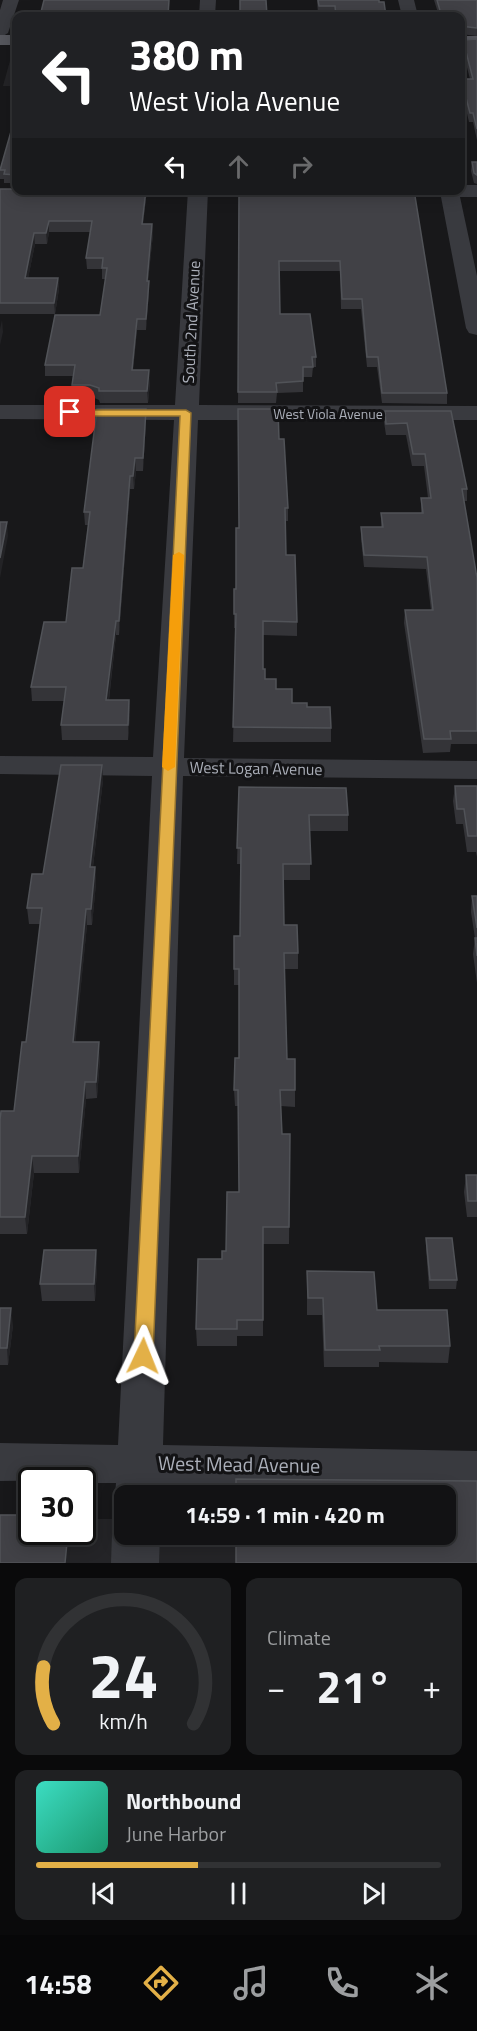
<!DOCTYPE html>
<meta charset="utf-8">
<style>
body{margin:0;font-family:"Titillium Web",sans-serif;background:#1f2022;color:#f1f3f6;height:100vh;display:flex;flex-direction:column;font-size:22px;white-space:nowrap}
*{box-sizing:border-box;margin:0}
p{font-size:20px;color:#9c9ea0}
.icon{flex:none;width:33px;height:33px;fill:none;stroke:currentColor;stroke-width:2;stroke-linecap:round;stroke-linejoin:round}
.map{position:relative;height:1563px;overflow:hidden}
.panel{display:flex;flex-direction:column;gap:15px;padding:15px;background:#0a0a0b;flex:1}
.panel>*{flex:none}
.hud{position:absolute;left:12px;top:12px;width:453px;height:183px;border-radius:12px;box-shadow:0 3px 15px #0003,0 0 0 2px #313234;background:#202124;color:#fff;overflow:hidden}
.speed{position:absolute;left:18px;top:1467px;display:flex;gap:12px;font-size:30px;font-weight:700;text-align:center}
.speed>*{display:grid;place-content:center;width:78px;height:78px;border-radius:50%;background:#121214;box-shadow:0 3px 15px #0003,0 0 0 2px #313234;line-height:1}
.speed .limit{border:3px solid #111;border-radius:9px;background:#fff;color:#111}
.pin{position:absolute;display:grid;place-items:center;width:51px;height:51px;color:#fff;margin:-26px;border-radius:12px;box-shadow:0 3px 9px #0006}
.me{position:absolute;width:66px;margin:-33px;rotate:2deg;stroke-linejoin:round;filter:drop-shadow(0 0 4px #0008)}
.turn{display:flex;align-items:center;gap:21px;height:126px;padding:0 18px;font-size:27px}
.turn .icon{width:78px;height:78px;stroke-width:2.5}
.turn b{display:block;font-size:42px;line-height:51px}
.lanes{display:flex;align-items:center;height:57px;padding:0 18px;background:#0003;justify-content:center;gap:30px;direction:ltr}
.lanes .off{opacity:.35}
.big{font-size:45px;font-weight:700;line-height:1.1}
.panel .tile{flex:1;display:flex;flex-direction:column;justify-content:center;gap:9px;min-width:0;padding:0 21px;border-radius:12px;background:#1f2022}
.panel .dial{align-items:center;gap:0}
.dial svg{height:156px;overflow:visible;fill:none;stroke:#313234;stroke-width:7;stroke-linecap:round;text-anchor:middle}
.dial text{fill:#f1f3f6;stroke:none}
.song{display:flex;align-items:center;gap:18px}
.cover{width:72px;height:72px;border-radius:9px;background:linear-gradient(135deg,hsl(170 70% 55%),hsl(160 70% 35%))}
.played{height:6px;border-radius:3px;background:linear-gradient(90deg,#e3b047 40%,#313234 40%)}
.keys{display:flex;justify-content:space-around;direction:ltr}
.heat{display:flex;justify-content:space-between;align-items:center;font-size:33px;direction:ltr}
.panel .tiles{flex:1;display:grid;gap:15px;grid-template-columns:1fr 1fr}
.tile:last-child{grid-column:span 2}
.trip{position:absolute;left:114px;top:1485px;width:342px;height:60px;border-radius:12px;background:#121214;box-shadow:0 3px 15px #0003,0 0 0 2px #313234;font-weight:700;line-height:60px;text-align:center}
.tab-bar{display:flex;height:96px;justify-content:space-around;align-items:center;background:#070708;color:#9c9ea0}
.tab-bar .icon{width:42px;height:42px}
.tab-bar .selected{color:#e3b047}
.tab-bar b{font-size:27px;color:#f1f3f6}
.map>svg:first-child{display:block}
.built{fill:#242427}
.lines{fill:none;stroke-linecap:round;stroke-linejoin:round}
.minor{fill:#393a3f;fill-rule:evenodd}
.major{fill:#56575d;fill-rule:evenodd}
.wall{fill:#343438}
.shaded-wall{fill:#232326}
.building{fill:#414146;stroke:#515358;stroke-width:1.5}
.route{fill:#e3b047;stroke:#94722e;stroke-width:1.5}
.slow{fill:#f59e0b}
.labels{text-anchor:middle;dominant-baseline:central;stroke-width:6;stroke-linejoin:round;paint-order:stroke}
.far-street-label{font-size:14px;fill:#abafb9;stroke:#131315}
.street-label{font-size:16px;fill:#abafb9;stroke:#131315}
.near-street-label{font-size:20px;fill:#abafb9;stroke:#131315}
</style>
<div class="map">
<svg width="477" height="1563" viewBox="0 0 477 1563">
<rect width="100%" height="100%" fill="#18181a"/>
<path class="built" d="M16 48V86H3L13 50Z
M83 1519H124V1534H446L477 1563H0L32 1532H82Z"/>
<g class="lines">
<path class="minor" d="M3 0H19L8 33 0 38V10Z
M200 0H216L215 16H199Z
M398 0H414L418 16H402Z
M460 185H477V197H460L477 276V335L469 333 466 328 441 197 340 196 331 190H460Z
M188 190H208L199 405 477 406V420H198L184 758 477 761V779L183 776 163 1445 477 1451V1489L161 1484V1496H124V1511L115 1496 116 1483H82V1480L0 1481V1443L118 1445 152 776 0 774V756L153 757 174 420 0 419V405H175Z
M124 1518V1534H160L159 1563H111L112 1534 119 1519Z"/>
<path class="major" d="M0 35H16V45H0Z
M460 36H477V46H460Z"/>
</g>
<path class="wall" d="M317 0H379L386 16H335V14H318Z
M434 0H477V36L460 34V16H439Z
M477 39V140L473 122H469L461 88V79H470L462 48 463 40Z
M16 114V183H4V179H0V170Z
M472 162H477V184L474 183 471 171Z
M0 189 16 190H147L143 224H152L153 234 148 281 149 292 146 330H137L133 370 150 382 148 403H100L99 400 90 396H72V385L73 376H45V365L100 315 106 279H102V269H87L86 258 90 232H49L47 244H35L28 278H58L59 289 55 314H0Z
M239 190H414L447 393V404L382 403 377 367H367L361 309H341L340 271H280V314L316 357V367H313L312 377H303V392L277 393 276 403H238Z
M146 409V422L143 471H136L134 489H130L119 635H116L109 700H129L130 714 128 740H62L61 725 64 701H32L31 687 66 622 83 568 88 525H85L84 512Z
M385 411H451L467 489V501H464L477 578V744H451L450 752 423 753 404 623 405 610H431L426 569 364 567 361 539V527H381V513H421V498H428L424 466H412L406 435H386L384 422Z
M279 439 288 508V521H285L286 555 297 622V636L263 635V669L265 679 292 703 307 707 331 728V742H233L236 628H234V589H236Z
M103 780 93 867H95L96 883 92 925H87L75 1042 100 1058 97 1098 86 1099 79 1173H34L27 1234H0V1120L14 1111 26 1042 40 924H29L27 908 43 874Z
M455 786H477V857L476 852H467L463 824H456L453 801Z
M239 787 348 815V831H310V880H283L284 925 298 953V969H284L287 1059 295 1090V1107L281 1106 282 1134H290L289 1244H263V1336H237V1346H197L196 1329 222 1259 226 1251 239 1192 238 1106H235L234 1090 239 1058V985H234V969L240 936 241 864H237Z
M472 896H477V983L473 954 475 938 471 912Z
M466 1175H477V1217H467L464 1192Z
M426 1238 457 1280 456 1289H429L426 1247Z
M96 1250 97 1267 95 1301H42L40 1284Z
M307 1271 377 1310 450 1346 448 1363 379 1362V1367H324L322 1315H307Z
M0 1308 13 1325 8 1365H0Z"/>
<path class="shaded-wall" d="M146 190H147L142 234V224Z
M49 221V232L47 244 46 233Z
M152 224 153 234 147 292V281Z
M34 233 35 244 26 289 25 278Z
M58 278 59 289 55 314 54 303Z
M149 281V292L146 330V319Z
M137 319V330L132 382V370Z
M2 320 3 332 0 345V329Z
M149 370 150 382 148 403 147 391Z
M146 409V422L143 471V458Z
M135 458 136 471 134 489 133 476Z
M130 476V489L119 635V621Z
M7 522 8 536 0 578V558Z
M116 621V635L107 714 106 700Z
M129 700 130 714 128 740V725Z
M102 765 103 780 91 883 90 867Z
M95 867 96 883 92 925 91 909Z
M86 909 87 925 74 1058 73 1042Z
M99 1042 100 1058 97 1098 96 1082Z
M85 1082 86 1099 79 1173 78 1156Z
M32 1156 34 1173 27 1234 25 1217Z
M96 1250 97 1267 95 1301 94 1284Z
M11 1308 13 1325 8 1365 7 1348Z
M68 1532H71V1538L69 1563H65Z"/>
<path class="building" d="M44 0H169L168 16H40Z
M240 0H266L267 16H240Z
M318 0H379V2H384L386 16H336L335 6H319Z
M437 0H477V28L460 26V16H457L456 14H441Z
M477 39V129L473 113H470L461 79H473L463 40Z
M16 114V175L4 174 5 170H0Z
M472 162H477V175L474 173Z
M0 189H16V190H146L142 224H152L147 281H149L146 319H137L132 370H149L147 391H99V388L90 385H72L75 365H45L55 315H100L107 268H102L103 258H86L92 221H49L46 233H34L25 278H58L54 303H0Z
M239 190H414L447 393H382L378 357H367L362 299H342L340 261H279L280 314H310L316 357H312L313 367H303V381L276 383 277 392H238Z
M97 409H146L143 458H135L133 476H130L119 621H116L106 700H129L128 725H61L66 687H31L44 622H66L72 568H83L90 512H84Z
M238 409H278L279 439H284L288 508H285L286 555H295L297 622 263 621V669H265V679H276V689H292V703H307V707H330L331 728 233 727 236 614H234V589H236V528H239Z
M385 411H451L467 489H462L477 578V731H450L451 739H424L405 610H433L427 557 364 555 361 527H383L381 513H423L421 498H431L425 454H413L407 423 386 424Z
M0 522H7L0 558Z
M61 765H102L90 867H95L91 909H86L73 1042H99L96 1082H85L78 1156H32L25 1217H0V1120L1 1111H14L22 1042H26L42 908H27L32 874H43Z
M455 786H477V836H468L464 809H457Z
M239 787 346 788 348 815H309L311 864H283L284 925H297L298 953H284L287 1059H295V1090H280L282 1134H290L289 1227H263V1320H237V1329H196L198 1259H222V1251H226L227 1192H239L238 1090H234L235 1058H239V969H234V936H240L241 848H237Z
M472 896H477V928Z
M475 938H477V956Z
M466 1175H477V1201H468Z
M426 1238H452L457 1280H430Z
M44 1250H96L94 1284H40Z
M307 1271 374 1272 377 1310H447L450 1346H379L380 1350H325L323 1298H308Z
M0 1308H11L7 1348H0Z
M236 1479 477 1481V1563H236V1534H446V1496H236Z
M0 1515H32V1532H68L65 1563H0Z"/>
<path class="route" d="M66 410H186L191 413 153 1356 150 1361 143 1364 137 1361 134 1356 180 416H70L64 412Z"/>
<path class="slow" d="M179 552 184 555 175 767 168 771 162 767 173 555Z"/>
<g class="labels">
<g class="far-street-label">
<text x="328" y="413">West Viola Avenue</text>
</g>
<g class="street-label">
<text transform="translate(191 322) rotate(-87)">South 2nd Avenue</text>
<text transform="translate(256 768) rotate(1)">West Logan Avenue</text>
</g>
<g class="near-street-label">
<text transform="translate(239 1464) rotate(1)">West Mead Avenue</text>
</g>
</g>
</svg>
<div class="speed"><div class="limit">30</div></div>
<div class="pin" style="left:70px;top:412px;background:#d93025"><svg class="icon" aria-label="arrive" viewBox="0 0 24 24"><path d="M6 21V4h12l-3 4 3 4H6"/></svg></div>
<svg class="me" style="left:143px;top:1356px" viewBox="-20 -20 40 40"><path d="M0-17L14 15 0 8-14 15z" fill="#e3b047" stroke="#fff" stroke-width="4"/></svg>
<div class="trip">14:59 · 1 min · 420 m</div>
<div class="hud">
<div class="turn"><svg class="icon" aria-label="left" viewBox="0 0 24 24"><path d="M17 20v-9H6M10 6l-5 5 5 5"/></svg><div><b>380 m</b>West Viola Avenue</div></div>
<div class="lanes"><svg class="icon" aria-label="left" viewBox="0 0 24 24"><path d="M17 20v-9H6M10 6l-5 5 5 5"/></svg><svg class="icon off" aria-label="ahead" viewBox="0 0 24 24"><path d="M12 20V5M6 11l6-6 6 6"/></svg><svg class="icon off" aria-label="right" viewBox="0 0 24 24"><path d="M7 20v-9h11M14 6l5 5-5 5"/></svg></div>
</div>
</div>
<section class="panel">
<div class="tiles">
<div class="tile dial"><svg viewBox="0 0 100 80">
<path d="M14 69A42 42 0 1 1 86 69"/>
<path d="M14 69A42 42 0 0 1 9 40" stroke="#e3b047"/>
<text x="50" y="56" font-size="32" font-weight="700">24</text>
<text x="50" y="72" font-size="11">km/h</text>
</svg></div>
<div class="tile"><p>Climate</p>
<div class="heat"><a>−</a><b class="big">21°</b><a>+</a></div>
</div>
<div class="tile">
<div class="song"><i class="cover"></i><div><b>Northbound</b><p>June Harbor</p></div></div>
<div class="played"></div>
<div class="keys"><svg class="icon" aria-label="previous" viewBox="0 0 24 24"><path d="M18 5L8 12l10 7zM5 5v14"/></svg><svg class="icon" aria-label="pause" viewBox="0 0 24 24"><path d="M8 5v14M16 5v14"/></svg><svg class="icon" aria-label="next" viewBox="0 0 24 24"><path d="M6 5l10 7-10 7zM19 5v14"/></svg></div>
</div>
</div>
</section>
<nav class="tab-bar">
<b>14:58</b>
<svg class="icon selected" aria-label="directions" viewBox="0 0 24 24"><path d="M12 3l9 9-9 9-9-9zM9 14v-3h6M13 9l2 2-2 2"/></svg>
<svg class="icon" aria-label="music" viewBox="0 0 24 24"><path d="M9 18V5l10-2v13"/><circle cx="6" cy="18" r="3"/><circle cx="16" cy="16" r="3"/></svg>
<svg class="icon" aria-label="phone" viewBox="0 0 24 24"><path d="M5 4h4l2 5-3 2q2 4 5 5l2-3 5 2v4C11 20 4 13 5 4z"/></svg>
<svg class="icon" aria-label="climate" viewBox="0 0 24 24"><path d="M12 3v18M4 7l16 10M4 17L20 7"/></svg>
</nav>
